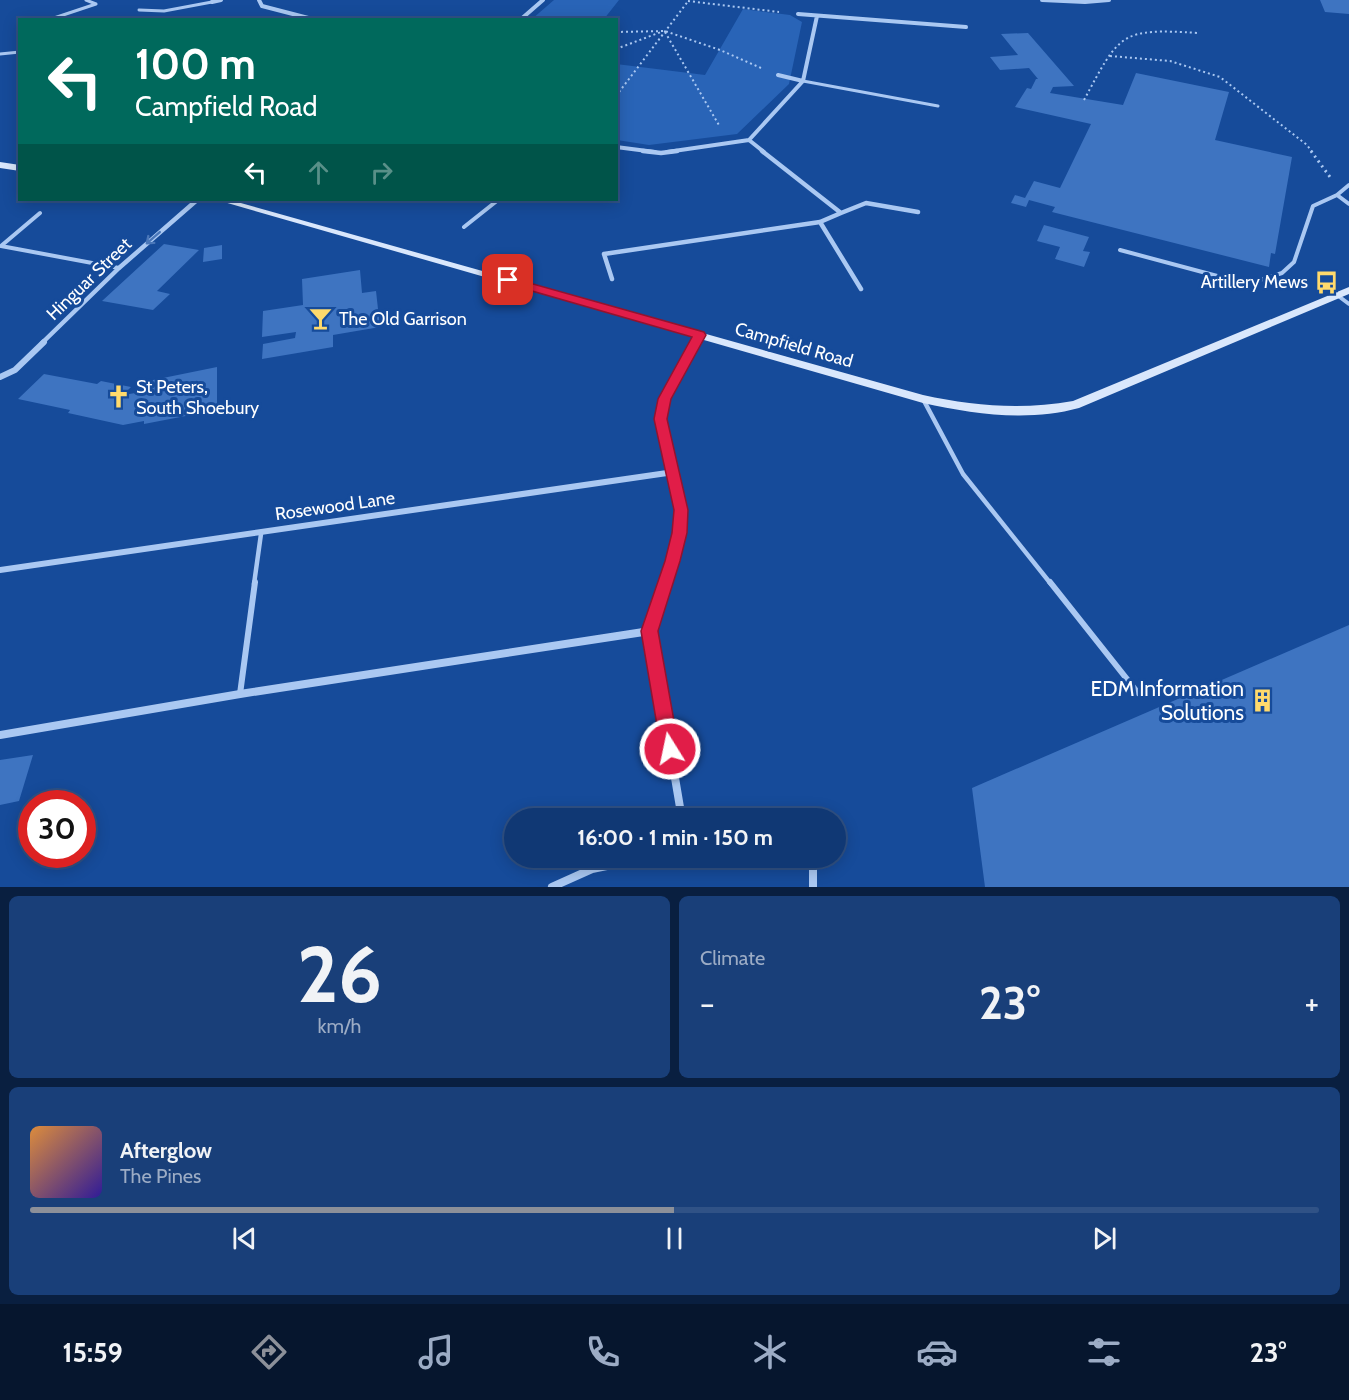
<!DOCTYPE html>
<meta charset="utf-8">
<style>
body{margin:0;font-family:Cabin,sans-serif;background:#193f79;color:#f1f3f6;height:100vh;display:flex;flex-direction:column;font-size:22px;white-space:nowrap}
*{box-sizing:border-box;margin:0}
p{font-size:20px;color:#9cacc5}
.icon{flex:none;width:33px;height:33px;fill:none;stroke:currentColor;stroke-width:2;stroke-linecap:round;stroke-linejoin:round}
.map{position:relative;height:887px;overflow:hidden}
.details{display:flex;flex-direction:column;gap:9px;padding:9px;background:#091f40;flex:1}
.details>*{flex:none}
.hud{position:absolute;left:18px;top:18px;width:600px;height:183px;border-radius:0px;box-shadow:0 3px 15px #0003,0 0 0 2px #305286;background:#00695c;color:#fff;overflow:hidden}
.speed{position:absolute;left:18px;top:790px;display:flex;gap:12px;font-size:30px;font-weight:700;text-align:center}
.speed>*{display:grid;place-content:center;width:78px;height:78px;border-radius:50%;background:#103874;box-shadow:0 3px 15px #0003,0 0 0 2px #305286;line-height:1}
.speed .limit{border:9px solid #d22;background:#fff;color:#111}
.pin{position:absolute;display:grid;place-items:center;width:51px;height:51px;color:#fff;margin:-26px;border-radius:12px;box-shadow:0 3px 9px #0006}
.me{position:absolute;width:66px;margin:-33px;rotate:350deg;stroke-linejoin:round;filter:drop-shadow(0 0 4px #0008)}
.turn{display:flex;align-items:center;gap:21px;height:126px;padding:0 18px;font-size:27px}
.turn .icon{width:78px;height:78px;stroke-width:2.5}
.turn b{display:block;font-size:42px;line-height:51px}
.lanes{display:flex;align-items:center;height:57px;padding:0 18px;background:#0003;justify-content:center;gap:30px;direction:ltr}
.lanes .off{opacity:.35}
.big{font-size:45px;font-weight:800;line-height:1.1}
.details .card{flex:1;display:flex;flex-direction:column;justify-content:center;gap:9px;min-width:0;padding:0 21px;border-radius:9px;background:#193f79}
.details .dial{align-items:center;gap:0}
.dial b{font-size:78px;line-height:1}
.song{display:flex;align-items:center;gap:18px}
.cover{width:72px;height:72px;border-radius:9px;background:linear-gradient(135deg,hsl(30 70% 55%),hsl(250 70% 35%))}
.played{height:6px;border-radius:3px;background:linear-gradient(90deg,#8c9099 50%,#305286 50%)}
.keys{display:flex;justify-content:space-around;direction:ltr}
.heat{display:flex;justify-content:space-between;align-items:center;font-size:33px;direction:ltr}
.details .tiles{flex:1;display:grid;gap:9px;grid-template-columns:1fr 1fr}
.card:last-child{grid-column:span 2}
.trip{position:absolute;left:504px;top:808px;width:342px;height:60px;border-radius:30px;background:#103874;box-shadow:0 3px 15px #0003,0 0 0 2px #305286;font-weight:800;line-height:60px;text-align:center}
.tabs{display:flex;height:96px;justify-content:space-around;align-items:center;background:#06162e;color:#9cacc5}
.tabs .icon{width:42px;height:42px}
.tabs .current{color:#8c9099}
.tabs b{font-size:27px;color:#f1f3f6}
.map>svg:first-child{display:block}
.green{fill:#2964b7}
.building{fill:#3e74c1}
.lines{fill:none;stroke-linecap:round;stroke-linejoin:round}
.path-far1{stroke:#aac8f2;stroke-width:2;stroke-dasharray:2 3;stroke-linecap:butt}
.path{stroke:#aac8f2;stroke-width:3;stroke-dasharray:2 4;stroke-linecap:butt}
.lane-far3{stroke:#aac8f2;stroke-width:3}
.lane-far2{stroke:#aac8f2;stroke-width:4}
.lane-far1{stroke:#aac8f2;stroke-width:4.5}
.lane{stroke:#aac8f2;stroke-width:6}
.street-far3{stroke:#aac8f2;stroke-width:4}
.street-far2{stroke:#aac8f2;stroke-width:4.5}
.street-far1{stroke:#aac8f2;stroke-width:6}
.street{stroke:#aac8f2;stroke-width:8}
.secondary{fill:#d9e7fc;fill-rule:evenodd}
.oneway{stroke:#4a77b9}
.route{fill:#e11d48;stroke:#92132f;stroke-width:1.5}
.labels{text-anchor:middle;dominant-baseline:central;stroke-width:6;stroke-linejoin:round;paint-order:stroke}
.street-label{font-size:18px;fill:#fff;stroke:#164b9a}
.poi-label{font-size:18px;fill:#fff;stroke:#164b9a;text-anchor:start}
.near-poi-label{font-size:21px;fill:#fff;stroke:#164b9a;text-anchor:end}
</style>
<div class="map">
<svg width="1349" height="887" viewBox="0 0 1349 887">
<rect width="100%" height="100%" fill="#164b9a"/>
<path class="green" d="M554 0H619L604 19H532Z
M743 9 790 15 802 22 789 84 737 134 649 145 617 140 616 64 705 75Z"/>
<path class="building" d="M1320 0H1349V14L1325 12Z
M1028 33 1074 86 1053 87 1050 93 1123 105 1136 73 1229 92 1215 140 1292 157 1275 254 1271 253 1269 267 1052 212 1055 207 1029 200 1026 207 1011 203 1015 195 1025 198 1034 181 1060 188 1091 124 1015 107 1027 88 1031 89 1036 79H1038L1029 68 1000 70 990 57 1018 55 1001 34Z
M1044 225 1089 237 1083 251 1090 252 1084 267 1055 259 1060 247 1037 241Z
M164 244 199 250 157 291 170 294 153 310 102 301Z
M222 245V259L203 262 204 248Z
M360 270 362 293 376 291 380 327 333 335V347L262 359 263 344 295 338 296 332 262 337 263 311 303 305 302 279Z
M217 367V410L144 424V421L123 425 68 413 70 410 18 399 44 374 97 384 101 381 131 387 123 395 148 391 153 380Z
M1349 625V887H985L972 788Z
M33 755 19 801 0 805V760Z"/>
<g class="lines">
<path class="path-far1" d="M688 1 779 12
M616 32 665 31 720 50 761 68
M665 32 720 127
M616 49 661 32
M1110 56 1170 61 1220 77 1307 145 1312 152
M616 96 689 0
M1084 100C1120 33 1120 28 1198 33"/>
<path class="path" d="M1311 151 1330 177"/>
<path class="lane-far3" d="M139 10 164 11 212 2
M51 19 96 4 86 0
M0 54 20 52
M803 81 938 106"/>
<path class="lane-far2" d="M1349 185 1337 195 1349 204
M40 213 1 246 119 268
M464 227 498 200
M1120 250 1236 281H1257L1282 273 1294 262 1313 206 1337 195
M1337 295 1349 304"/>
<path class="lane-far1" d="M923 399 963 474 1051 584
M254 584 261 534"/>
<path class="lane" d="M1050 582 1138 693
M240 694 255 582"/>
<path class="street-far3" d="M259 0 262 6 316 20
M1042 0 1085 2 1109 0
M212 2 221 0
M798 14 966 27
M520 20 543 0
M778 75 803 81
M749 140 764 152
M616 147 655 152
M667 152 749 140 803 81 817 16"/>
<path class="street-far2" d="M643 151 661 153 677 151
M762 151 841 213 866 203 918 212
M820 222 861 289
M612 279 604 254 820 222 841 213
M42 343 119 268 197 200
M696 343 700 335"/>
<path class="street-far1" d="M0 377 15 370 44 342
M0 570 674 472
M665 584 680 533 681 509 661 419 665 399 696 342"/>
<path class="street" d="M666 582 650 631 682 819
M0 735 240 694 650 631
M800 858 813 860V887
M552 887 592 869 646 858"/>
<path class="secondary" d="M0 162 20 165V171L0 168Z
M217 200H230L923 395C973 406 1022 410 1073 401L1349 287V294L1079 408C1028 422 973 414 923 403Z"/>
</g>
<defs><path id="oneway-shaft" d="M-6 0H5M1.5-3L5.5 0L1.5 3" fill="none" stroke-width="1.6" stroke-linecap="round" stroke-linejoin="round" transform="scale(1.5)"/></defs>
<use class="oneway" href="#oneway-shaft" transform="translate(153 238) rotate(139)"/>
<path class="route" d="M508 277 704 332 706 335 671 399 667 419 688 510 687 533 680 561 658 631 679 749 676 755 670 757 664 755 661 749 641 631 665 561 672 533 674 510 654 419 658 399 692 337 504 283 502 280Z"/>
<defs>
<symbol id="bus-bare" viewBox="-9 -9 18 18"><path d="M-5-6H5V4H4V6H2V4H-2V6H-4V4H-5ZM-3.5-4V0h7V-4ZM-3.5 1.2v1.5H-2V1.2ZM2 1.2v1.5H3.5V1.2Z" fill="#ffda6c" stroke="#164b9a" stroke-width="2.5" paint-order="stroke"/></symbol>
<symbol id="bar-bare" viewBox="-9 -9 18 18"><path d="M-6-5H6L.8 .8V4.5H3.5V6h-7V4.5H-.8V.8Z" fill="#ffda6c" stroke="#164b9a" stroke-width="2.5" paint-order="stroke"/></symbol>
<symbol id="church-bare" viewBox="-9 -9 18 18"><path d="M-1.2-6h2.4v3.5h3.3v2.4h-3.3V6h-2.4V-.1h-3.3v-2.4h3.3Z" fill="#ffda6c" stroke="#164b9a" stroke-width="2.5" paint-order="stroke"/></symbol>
<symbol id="building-bare" viewBox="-9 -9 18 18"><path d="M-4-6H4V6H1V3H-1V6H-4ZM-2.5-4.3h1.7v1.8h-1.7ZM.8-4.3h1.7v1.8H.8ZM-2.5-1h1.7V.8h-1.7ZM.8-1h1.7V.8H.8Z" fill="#ffda6c" stroke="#164b9a" stroke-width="2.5" paint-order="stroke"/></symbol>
</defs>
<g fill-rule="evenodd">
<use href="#bus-bare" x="1310" y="266" width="33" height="33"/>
<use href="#bar-bare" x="304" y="302" width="33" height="33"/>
<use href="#church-bare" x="102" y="380" width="33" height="33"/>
<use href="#building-bare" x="1246" y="684" width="33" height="33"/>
</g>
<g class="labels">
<g class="street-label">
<text transform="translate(89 279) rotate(-44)">Hinguar Street</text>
<text transform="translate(794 345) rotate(16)">Campfield Road</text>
<text transform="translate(335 506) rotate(-8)">Rosewood Lane</text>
</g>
<g class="poi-label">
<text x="1308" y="282" text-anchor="end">Artillery Mews</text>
<text x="339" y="319">The Old Garrison</text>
<text x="136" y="387">St Peters,<tspan x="136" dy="21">South Shoebury</tspan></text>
</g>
<g class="near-poi-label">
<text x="1244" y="688">EDM Information<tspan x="1244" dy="24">Solutions</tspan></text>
</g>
</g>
</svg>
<div class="speed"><div class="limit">30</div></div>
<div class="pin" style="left:508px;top:280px;background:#d93025"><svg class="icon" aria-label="arrive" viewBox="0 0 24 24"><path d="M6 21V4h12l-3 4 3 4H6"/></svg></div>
<svg class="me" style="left:670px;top:749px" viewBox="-20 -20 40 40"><circle r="17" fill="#e11d48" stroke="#fff" stroke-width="3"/><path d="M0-11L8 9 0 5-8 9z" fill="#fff"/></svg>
<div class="trip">16:00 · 1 min · 150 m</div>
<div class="hud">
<div class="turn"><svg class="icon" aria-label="left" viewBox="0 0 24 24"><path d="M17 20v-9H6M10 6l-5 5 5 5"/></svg><div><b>100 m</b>Campfield Road</div></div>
<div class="lanes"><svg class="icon" aria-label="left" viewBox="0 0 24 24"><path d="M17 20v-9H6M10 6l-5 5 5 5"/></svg><svg class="icon off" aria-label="ahead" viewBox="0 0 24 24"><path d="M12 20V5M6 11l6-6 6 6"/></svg><svg class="icon off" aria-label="right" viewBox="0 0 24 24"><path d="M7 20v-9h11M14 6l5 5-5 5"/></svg></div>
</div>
</div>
<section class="details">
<div class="tiles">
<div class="card dial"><b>26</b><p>km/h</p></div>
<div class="card"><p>Climate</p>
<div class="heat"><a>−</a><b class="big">23°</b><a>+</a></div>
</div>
<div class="card">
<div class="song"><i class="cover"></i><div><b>Afterglow</b><p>The Pines</p></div></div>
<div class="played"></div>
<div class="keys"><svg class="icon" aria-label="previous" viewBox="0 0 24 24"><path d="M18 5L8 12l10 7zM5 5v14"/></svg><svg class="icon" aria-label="pause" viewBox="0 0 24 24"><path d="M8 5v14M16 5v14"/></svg><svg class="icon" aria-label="next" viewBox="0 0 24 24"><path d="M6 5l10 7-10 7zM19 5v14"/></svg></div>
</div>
</div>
</section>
<nav class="tabs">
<b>15:59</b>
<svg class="icon current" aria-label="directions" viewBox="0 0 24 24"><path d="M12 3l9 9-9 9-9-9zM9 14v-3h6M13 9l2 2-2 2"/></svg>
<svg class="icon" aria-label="music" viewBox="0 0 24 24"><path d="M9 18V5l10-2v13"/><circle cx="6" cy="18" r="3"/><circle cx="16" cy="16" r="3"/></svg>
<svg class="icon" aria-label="phone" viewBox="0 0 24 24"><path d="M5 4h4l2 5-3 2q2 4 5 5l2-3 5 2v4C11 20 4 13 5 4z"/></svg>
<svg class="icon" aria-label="climate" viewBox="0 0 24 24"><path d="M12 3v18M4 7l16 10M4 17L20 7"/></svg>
<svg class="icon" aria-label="car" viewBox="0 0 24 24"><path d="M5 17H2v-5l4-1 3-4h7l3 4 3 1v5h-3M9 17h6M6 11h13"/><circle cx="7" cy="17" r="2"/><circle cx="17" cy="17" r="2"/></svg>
<svg class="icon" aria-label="filters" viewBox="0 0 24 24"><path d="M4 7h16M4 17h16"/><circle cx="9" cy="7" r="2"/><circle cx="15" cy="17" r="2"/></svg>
<b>23°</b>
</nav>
